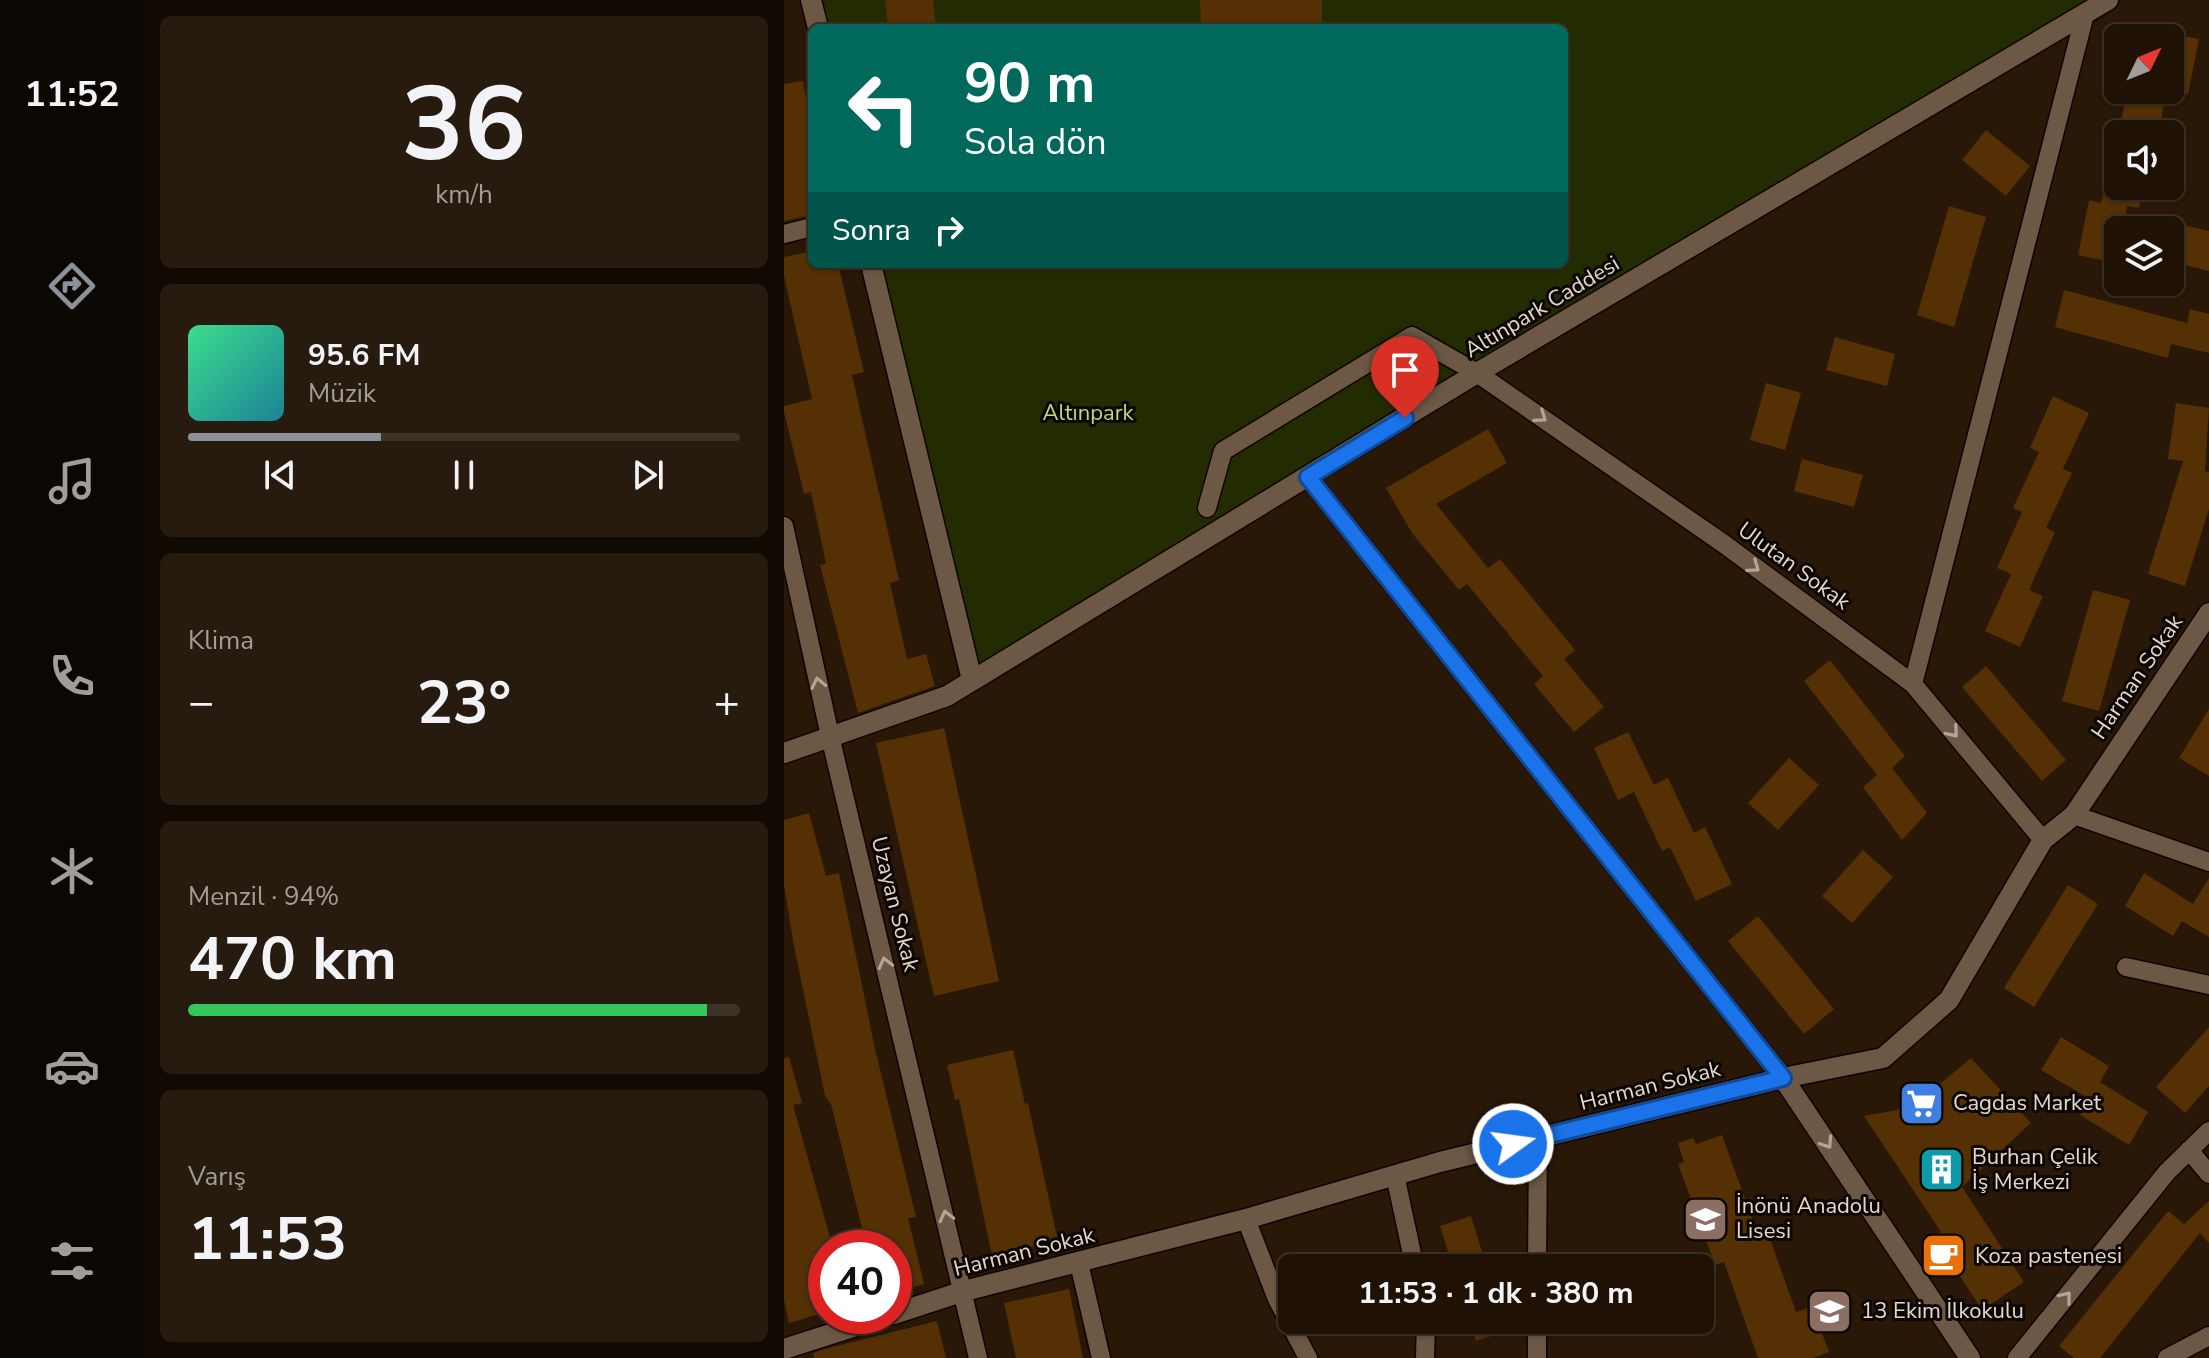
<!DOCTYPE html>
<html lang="tr">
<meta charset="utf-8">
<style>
body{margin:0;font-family:"Nunito Sans",sans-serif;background:#271b0f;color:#f1f3f6;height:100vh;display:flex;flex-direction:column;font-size:30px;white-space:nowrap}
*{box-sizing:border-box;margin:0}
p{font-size:26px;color:#a19e9a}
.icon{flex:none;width:44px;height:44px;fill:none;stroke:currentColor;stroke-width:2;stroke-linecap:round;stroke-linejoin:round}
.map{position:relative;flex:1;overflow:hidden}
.panel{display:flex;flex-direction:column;gap:16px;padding:16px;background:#110a03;width:640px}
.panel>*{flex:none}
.hud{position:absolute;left:24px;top:24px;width:760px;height:244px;border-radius:12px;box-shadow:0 2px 6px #0004,0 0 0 2px #3c3227;background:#00695c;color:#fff;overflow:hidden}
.needle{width:52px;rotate:47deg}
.buttons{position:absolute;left:1320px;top:24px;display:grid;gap:16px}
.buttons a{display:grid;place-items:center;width:80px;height:80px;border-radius:12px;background:#1f1205;box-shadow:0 2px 6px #0004,0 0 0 2px #3c3227;font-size:40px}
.speed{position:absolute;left:24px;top:1230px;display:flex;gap:16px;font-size:40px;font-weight:700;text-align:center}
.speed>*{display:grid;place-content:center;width:104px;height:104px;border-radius:50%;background:#1f1205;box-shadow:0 2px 6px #0004,0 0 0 2px #3c3227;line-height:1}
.speed .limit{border:12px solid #d22;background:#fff;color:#111}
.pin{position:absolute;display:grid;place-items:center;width:68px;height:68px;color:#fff;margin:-82px -34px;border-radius:50% 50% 50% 0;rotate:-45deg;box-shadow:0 0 8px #0007}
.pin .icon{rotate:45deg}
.me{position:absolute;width:88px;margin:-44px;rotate:76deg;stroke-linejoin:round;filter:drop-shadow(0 0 6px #0008)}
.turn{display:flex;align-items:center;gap:28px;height:168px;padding:0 24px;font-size:36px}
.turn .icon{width:104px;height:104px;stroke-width:2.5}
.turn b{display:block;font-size:56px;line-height:68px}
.then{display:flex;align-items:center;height:76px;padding:0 24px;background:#0003;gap:16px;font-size:30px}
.big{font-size:60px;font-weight:700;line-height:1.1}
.panel .card{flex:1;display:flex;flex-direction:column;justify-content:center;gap:12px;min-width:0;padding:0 28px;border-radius:12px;background:#271b0f}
.panel .dial{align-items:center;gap:0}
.dial b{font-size:104px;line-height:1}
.song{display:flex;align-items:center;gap:24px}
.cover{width:96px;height:96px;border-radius:12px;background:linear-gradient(135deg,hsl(150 70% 55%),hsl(190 70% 35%))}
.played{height:8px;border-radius:4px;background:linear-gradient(90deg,#8c9099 35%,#3c3227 35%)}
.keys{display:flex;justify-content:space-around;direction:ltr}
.heat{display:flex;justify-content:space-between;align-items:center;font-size:44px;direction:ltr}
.charge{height:12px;border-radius:6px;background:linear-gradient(90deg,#34c759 94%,#3c3227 0)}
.trip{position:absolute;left:494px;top:1254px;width:436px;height:80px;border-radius:12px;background:#1f1205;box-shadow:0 2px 6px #0004,0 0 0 2px #3c3227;font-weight:700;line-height:80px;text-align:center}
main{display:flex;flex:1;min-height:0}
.tabs{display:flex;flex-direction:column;width:144px;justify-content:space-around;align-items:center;background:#0c0702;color:#a19e9a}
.tabs .icon{width:56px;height:56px}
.tabs .on{color:#8c9099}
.tabs b{font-size:36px;color:#f1f3f6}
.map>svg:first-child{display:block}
.green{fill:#232c00}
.building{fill:#543004}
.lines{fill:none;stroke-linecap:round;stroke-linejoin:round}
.minor-casing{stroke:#110400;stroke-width:21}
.tertiary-casing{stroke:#110400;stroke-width:23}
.minor{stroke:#6c5845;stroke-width:18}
.tertiary{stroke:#6c5845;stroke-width:20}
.oneway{stroke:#b4a597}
.route-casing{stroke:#114b97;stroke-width:20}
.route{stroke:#1a73e8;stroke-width:14}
.labels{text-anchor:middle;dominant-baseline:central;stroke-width:6;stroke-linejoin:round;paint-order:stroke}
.street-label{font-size:22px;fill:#e4d8cd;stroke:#0c0602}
.park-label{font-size:22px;fill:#c0d879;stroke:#0c0602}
.poi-label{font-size:22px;fill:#e4d8cd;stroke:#0c0602;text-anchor:start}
</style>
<main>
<nav class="tabs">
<b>11:52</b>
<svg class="icon on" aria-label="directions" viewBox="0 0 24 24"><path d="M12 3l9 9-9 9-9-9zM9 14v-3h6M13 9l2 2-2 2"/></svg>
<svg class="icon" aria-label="music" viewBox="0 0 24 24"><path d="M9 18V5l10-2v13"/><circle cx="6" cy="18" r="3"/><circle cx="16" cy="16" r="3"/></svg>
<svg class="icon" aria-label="phone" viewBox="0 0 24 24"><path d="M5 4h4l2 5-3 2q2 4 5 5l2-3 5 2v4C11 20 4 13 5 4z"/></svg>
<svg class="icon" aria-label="climate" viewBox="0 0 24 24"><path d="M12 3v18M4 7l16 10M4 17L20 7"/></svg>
<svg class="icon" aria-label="car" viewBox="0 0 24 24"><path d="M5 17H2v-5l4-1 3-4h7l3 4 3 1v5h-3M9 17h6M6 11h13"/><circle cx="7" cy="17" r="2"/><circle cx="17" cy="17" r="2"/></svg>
<svg class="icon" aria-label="filters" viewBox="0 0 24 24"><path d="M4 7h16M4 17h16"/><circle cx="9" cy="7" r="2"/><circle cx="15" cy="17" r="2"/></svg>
</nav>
<section class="panel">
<div class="card dial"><b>36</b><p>km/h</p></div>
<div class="card">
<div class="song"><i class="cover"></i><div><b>95.6 FM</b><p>Müzik</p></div></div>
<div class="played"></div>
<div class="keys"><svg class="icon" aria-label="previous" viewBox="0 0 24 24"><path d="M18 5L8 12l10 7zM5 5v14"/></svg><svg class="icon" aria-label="pause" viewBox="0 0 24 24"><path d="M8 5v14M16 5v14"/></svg><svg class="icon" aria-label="next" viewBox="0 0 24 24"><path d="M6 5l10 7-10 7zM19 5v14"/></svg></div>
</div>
<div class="card"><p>Klima</p>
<div class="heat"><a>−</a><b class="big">23°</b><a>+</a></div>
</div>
<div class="card"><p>Menzil · 94%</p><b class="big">470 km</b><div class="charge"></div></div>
<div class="card"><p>Varış</p><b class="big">11:53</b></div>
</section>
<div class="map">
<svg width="1425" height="1358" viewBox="0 0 1425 1358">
<rect width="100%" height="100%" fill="#291807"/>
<path class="green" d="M27 0H1324L188 680 87 264H780V28H34Z"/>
<path class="building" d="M101 0H149L152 28H104Z
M416 0H538V28H417Z
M1386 33 1415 39 1404 94 1386 91Z
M19 81 28 132V215L0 221V84Z
M1344 90H1383L1374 134H1334Z
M1202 130 1246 166 1222 196 1178 160Z
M1321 186H1360L1355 208 1343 206 1338 230H1334L1331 263 1294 255 1305 200 1317 203Z
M1165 206 1202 217 1170 327 1133 315Z
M1386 222 1425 231V271L1386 261Z
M28 251V264H54L80 372 68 375 115 580 106 583 123 659 142 654 151 686 74 713 36 565 42 564 27 492 20 494 0 412V406L28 399 0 276V257Z
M1280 290 1403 323 1406 309 1425 314V353L1387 344 1384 358 1271 327Z
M1051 337 1111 354 1103 386 1042 370Z
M982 383 1017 393 1001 450 966 440Z
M1269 396 1305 413 1279 469 1288 473 1262 528 1271 532 1245 590 1259 596 1236 647 1201 631 1227 574 1213 568 1238 512 1229 508 1255 452 1246 448Z
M1392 403 1425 408 1421 471 1425 472V509L1401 586 1364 574 1399 461 1384 459Z
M704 429 723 463 652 504 704 568 716 559 791 650 780 659 820 707 790 732 750 684 759 676 683 584 675 590 628 533 602 488Z
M1018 459 1079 475 1070 507 1010 491Z
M1309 590 1346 600 1315 711 1278 701Z
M1046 660 1121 756 1108 768 1143 813 1118 840 1079 787 1093 775 1020 681Z
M1202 666 1282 760 1258 781 1178 687Z
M1425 709V776L1395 758Z
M160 728 215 981 150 996 92 743Z
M844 732 870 785 884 778 910 833 921 827 948 884 912 901 886 847 878 851 850 792 834 800 810 748Z
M1005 758 1035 785 994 830 964 803Z
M25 813 42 876 55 873 91 1049 132 1217 124 1218 140 1284 110 1292V1248H83L47 1104 41 1096 10 946 0 885V820Z
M1079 850 1109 877 1068 923 1038 896Z
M1360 873 1409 904 1425 878V937L1398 921 1389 936 1341 906Z
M1284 885 1314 904 1250 1007 1220 988Z
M974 916 1050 1009 1020 1034 944 941Z
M1425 1027V1086L1401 1113 1372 1087Z
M1277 1037 1325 1066 1316 1082 1364 1112 1345 1145 1296 1115 1306 1099 1257 1070Z
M229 1050 241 1104 244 1103 274 1241 208 1256 175 1099 171 1100 163 1065Z
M5 1057 18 1103 9 1105 49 1248H42V1312L5 1323 0 1300V1058Z
M1187 1058 1247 1123 1178 1187 1240 1282 1198 1310 1150 1236 1157 1232 1080 1116 1113 1110 1145 1093Z
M938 1135 976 1240 985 1236 1012 1312 1028 1307 1045 1352 1029 1358H974L940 1262 931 1265 894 1164 900 1162 894 1143 909 1138 912 1144Z
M1425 1201V1243L1416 1233 1316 1358H1290L1275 1346 1384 1211 1400 1224Z
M687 1216 703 1268H669L656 1226Z
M285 1289 299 1358H232L220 1303Z
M685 1320H741V1325L692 1341Z
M153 1321 162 1358H30L29 1353 41 1349Z"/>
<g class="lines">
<defs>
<path id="minor" d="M0 234 28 227
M524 477 999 1078
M423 508 439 451 628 336 693 373 940 544 1129 684 1259 840
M0 526 46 736 194 1358
M1129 684 1301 14
M1290 815 1425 862
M1342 967 1425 985
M1405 1150 1425 1174
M611 1175 631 1268
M462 1219 493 1299 524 1358
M295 1263 317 1358
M753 1268 754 1138
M641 1358 642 1320
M753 1358V1320
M1233 1358 1383 1172 1425 1131
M1383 1358 1425 1336"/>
<path id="tertiary" d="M27 0 34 28
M87 264 188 680
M0 753 163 696 693 373 1324 0
M999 1078 1186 1358
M110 1314 180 1291 462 1219 656 1162 999 1078 1099 1058 1165 1000 1259 840 1290 815 1425 613
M0 1349 103 1316"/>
</defs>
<use href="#minor" class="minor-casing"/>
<use href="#tertiary" class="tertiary-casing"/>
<use href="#minor" class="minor"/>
<use href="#tertiary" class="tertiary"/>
</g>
<defs><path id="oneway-chevron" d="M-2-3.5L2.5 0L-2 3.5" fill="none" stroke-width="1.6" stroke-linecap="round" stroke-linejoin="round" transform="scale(2)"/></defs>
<g class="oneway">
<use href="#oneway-chevron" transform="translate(757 417) rotate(35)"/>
<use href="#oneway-chevron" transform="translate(970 567) rotate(36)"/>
<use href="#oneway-chevron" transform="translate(34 683) rotate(-102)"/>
<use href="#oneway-chevron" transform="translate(1169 732) rotate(50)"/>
<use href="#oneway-chevron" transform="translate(101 963) rotate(-104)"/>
<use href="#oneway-chevron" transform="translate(1043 1143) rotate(56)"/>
<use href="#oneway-chevron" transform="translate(162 1216) rotate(-104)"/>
<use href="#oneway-chevron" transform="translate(1282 1297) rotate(-51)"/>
</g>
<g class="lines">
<defs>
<path id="route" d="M621 418 524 477 999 1078 729 1144"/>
</defs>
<use href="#route" class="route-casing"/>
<use href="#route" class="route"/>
</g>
<defs>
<symbol id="supermarket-square" viewBox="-11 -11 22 22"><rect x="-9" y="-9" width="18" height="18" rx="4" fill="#3f7fe0" stroke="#0c0602"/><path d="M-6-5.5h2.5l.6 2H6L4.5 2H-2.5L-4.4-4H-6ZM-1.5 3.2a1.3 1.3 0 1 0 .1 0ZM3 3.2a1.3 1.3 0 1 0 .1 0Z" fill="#fff"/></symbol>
<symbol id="building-square" viewBox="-11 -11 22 22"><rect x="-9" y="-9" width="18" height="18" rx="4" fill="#0f9aa8" stroke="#0c0602"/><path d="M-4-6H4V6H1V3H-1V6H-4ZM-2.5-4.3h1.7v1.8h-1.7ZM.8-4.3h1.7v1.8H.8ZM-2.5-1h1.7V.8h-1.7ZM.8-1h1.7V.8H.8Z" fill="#fff"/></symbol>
<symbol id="school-square" viewBox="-11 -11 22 22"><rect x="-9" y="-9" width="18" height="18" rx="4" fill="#8d6e63" stroke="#0c0602"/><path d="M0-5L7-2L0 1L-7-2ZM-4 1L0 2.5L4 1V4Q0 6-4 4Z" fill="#fff"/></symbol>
<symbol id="cafe-square" viewBox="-11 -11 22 22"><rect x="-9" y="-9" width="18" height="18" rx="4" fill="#e8710a" stroke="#0c0602"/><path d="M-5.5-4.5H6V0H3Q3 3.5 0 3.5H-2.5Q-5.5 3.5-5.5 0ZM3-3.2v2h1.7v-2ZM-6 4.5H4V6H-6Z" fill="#fff"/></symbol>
</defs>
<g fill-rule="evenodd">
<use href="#supermarket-square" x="1112" y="1078" width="51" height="51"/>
<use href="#building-square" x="1132" y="1144" width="51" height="51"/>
<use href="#school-square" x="896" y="1194" width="51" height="51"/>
<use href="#cafe-square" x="1134" y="1230" width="51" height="51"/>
<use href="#school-square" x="1020" y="1286" width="51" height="51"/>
</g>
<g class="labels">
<g class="street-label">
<text transform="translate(758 307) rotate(-31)">Altınpark Caddesi</text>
<text transform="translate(1010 566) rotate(36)">Ulutan Sokak</text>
<text transform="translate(1353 677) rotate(-56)">Harman Sokak</text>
<text transform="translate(111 904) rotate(76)">Uzayan Sokak</text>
<text transform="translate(866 1086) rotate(-14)">Harman Sokak</text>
<text transform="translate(240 1252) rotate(-14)">Harman Sokak</text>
</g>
<g class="park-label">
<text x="304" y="413">Altınpark</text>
</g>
<g class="poi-label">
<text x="1169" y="1103">Cagdas Market</text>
<text x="1188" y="1157">Burhan Çelik<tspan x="1188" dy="25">İş Merkezi</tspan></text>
<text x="952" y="1206">İnönü Anadolu<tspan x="952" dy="25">Lisesi</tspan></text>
<text x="1191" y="1256">Koza pastenesi</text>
<text x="1077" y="1311">13 Ekim İlkokulu</text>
</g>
</g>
</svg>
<div class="buttons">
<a><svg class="needle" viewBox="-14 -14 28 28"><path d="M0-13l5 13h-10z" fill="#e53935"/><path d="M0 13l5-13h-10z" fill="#a19e9a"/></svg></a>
<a><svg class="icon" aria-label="sound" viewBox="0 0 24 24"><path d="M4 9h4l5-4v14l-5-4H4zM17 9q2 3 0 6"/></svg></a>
<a><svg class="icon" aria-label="layers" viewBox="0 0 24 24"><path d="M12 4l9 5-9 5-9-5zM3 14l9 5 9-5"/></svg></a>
</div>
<div class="speed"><div class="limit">40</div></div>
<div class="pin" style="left:621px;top:418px;background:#d93025"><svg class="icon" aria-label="arrive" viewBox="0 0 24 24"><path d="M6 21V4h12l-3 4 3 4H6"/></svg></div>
<svg class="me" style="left:729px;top:1144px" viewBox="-20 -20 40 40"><circle r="17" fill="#1a73e8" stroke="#fff" stroke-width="3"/><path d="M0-11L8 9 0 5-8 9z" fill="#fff"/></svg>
<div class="trip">11:53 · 1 dk · 380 m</div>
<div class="hud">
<div class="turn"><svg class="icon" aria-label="left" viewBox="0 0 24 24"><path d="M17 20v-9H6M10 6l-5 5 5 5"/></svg><div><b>90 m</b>Sola dön</div></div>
<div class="then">Sonra<svg class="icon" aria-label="right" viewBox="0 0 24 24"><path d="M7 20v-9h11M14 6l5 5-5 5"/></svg></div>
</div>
</div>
</main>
